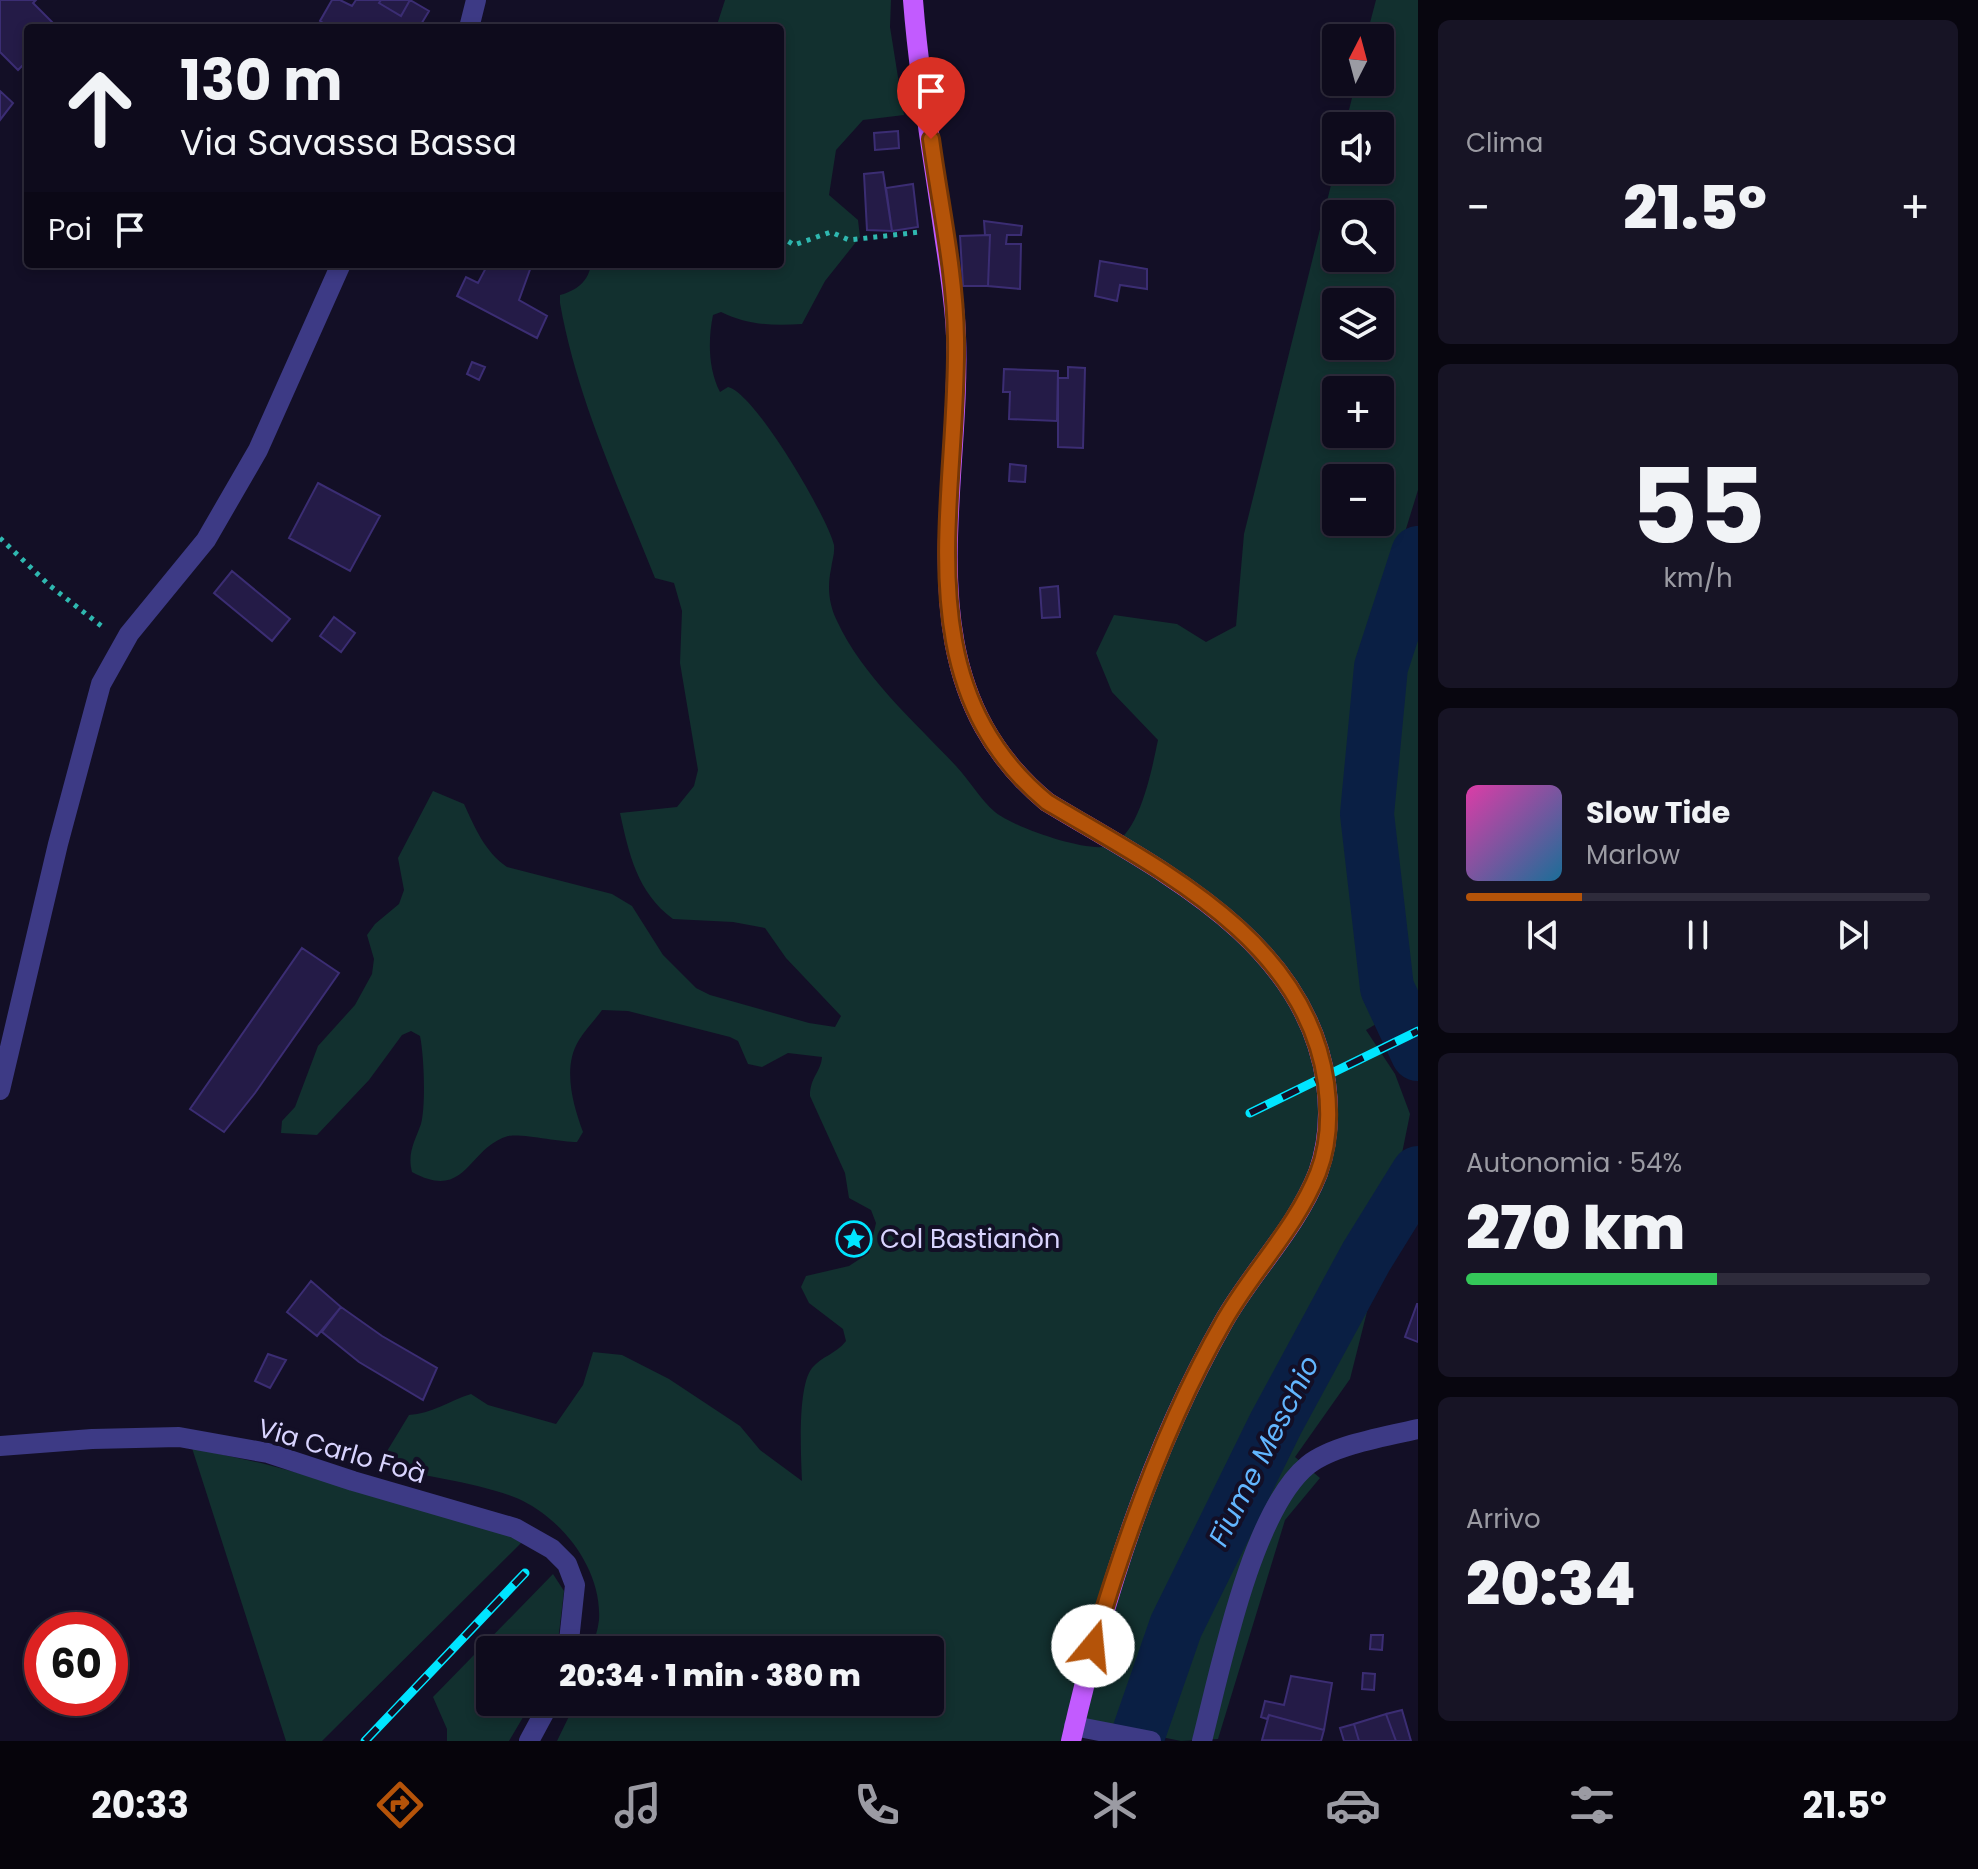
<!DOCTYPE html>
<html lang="it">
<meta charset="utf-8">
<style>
body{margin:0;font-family:Poppins,sans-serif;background:#171425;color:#f1f3f6;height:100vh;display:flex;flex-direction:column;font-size:30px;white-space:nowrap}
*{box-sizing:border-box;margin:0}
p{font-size:26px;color:#9b9ba3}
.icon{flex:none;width:44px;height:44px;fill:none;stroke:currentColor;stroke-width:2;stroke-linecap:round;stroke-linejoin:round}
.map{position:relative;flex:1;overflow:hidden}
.sheet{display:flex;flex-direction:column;gap:20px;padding:20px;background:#08060f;width:560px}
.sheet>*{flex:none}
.guide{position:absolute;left:24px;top:24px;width:760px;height:244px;border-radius:8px;box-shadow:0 4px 12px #0003,0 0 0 2px #2e2b3b;background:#0e0b1c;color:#f1f3f6;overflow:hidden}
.needle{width:52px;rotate:6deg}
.fabs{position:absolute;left:1322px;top:24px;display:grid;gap:16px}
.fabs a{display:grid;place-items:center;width:72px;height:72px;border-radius:8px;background:#0e0b1c;box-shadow:0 4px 12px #0003,0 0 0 2px #2e2b3b;font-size:40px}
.speed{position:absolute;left:24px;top:1612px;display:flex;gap:16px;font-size:40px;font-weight:700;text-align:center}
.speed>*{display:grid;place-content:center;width:104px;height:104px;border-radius:50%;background:#0e0b1c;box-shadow:0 4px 12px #0003,0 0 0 2px #2e2b3b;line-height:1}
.speed .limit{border:12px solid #d22;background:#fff;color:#111}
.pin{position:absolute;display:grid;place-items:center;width:68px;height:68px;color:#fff;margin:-82px -34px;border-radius:50% 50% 50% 0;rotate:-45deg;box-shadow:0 0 8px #0007}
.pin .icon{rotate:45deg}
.me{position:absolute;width:88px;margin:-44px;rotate:17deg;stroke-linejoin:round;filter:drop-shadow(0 0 6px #0008)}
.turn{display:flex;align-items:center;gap:28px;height:168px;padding:0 24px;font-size:36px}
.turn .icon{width:104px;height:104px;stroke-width:2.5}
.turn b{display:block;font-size:56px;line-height:68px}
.then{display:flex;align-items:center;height:76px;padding:0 24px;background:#0003;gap:16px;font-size:30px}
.big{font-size:60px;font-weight:800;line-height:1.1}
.sheet .card{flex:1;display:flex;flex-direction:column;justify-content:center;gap:12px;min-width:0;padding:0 28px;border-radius:12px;background:#171425}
.sheet .dial{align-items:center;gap:0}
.dial b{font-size:104px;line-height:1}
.song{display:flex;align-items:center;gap:24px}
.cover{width:96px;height:96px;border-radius:12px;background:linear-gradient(135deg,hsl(320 70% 55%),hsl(200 70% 35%))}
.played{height:8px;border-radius:4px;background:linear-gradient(90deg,#b45309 25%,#2e2b3b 25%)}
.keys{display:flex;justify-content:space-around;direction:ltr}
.heat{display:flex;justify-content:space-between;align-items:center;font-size:44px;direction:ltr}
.charge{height:12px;border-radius:6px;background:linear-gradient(90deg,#34c759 54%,#2e2b3b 0)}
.trip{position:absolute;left:476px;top:1636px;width:468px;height:80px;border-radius:8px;background:#0e0b1c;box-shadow:0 4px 12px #0003,0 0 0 2px #2e2b3b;font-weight:800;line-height:80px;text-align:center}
.menu{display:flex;height:128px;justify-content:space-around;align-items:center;background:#06040b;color:#9b9ba3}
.menu .icon{width:56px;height:56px}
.menu .on{color:#b45309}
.menu b{font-size:36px;color:#f1f3f6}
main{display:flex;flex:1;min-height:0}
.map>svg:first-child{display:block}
.green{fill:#12302f;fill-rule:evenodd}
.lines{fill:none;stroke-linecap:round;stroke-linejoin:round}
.river{stroke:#0a1f44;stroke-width:54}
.building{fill:#241b47;stroke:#3b2d73;stroke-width:2}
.path{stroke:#2fb8b0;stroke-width:5;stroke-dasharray:4 6;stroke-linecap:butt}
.street{stroke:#3d3a85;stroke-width:20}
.primary{stroke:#c25bff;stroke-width:20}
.rail-casing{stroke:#00e5ff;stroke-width:9}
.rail{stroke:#130f26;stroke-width:6;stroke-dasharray:18;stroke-linecap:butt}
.route-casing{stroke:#753606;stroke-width:20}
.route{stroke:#b45309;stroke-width:14}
.labels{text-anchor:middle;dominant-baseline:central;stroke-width:8;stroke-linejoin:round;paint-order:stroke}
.poi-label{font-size:26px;fill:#d9d4ff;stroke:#130f26;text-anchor:start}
.street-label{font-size:26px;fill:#d9d4ff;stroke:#130f26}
.water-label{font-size:28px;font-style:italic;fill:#62b6ff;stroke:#130f26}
</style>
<main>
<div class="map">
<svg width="1418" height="1741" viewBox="0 0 1418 1741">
<rect width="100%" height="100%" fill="#130f26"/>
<path class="green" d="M725 0H891L890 27 904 115 863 120 836 150 829 195 858 220 860 237 825 281 802 324C772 326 748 325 721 312L713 315C708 339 708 369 720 392L728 387C755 393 827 516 834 545 835 553 832 561 831 569 827 588 829 604 837 621 863 677 915 722 956 766 970 781 980 799 995 812 1013 827 1087 853 1109 846 1140 836 1152 768 1158 740L1112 692 1096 653 1114 615 1177 624 1206 642 1236 626 1244 534 1336 165V170H1380V126H1345L1356 82H1380V38H1366L1376 0H1418V490L1360 678 1352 780 1396 773 1400 665 1418 619V999L1366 1030 1395 1074 1410 1114 1399 1168 1338 1264 1374 1284 1350 1379 1295 1457 1320 1478 1285 1520 1218 1739 1181 1741 1067 1718 1061 1741H557L576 1702H930V1650H592C594 1640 598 1630 599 1620 602 1571 565 1522 523 1501 488 1484 418 1475 378 1466L409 1415C431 1414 449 1401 471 1394L488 1405 556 1424 583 1385 593 1352 622 1355 669 1379 740 1426 760 1450 802 1481C801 1456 797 1387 812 1368 822 1356 836 1354 846 1341L843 1329 809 1303 801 1287 806 1276 849 1266 869 1253 876 1223 871 1210 849 1198 845 1173 810 1096C810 1077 821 1072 822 1057L788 1053 762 1067 748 1064 738 1041 730 1037 628 1011 602 1010C595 1020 585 1030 579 1040 562 1067 573 1105 583 1132L577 1142C560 1142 520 1133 508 1136 467 1148 467 1202 412 1172 407 1153 415 1141 421 1124 426 1105 424 1055 420 1036L411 1031 402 1035 369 1080 317 1135 281 1133 282 1121 295 1107 318 1046 355 1005 372 974 374 959 367 935 375 924 399 904 404 890 398 858 433 791 464 804C475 828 485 852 507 867L612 894 632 906 663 955 696 988 710 995 809 1023 835 1027 841 1016 786 958 765 928 733 922 673 919C637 892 629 854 620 813L677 807 694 786 698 770 680 663 682 611 674 583 655 578C619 488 577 399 560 303V295C576 291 589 281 591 264H780V28H716ZM1336 214H1380V258H1336ZM1336 302H1380V346H1336ZM1336 390H1380V434H1336ZM1336 478H1380V522H1336Z
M192 1448 261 1463 477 1521 522 1542 322 1741H286Z
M553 1574 564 1591 557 1650H490V1702H532L509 1741H447V1729L433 1697Z"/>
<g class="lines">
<path class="river" d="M1418 553 1381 667 1367 814 1387 988 1418 1054
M1136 1741 1176 1626 1276 1423 1366 1257 1418 1173"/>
</g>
<path class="building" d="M0 0H36L33 3 58 28H28V60L18 70 0 52Z
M332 0H340L352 6 356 0H381L379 3 401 16 410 0 429 11 420 26 424 28H332L320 21Z
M381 0H410L401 16 379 3Z
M0 91 13 103 0 120Z
M898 131 899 148 875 150 874 133Z
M883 172 892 231 867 230 864 174Z
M913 184 918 227 892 231 886 188Z
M984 221 1022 226 1021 235H1007L1006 244H1021L1020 289 988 286 990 235H985Z
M990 235 988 286H963L960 236Z
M1100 261 1147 269V289L1120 285 1117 301 1095 296Z
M488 264H532L519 300 547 316 537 338 457 296 466 277 478 283Z
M472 362 485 367 479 380 467 374Z
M1068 367 1085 368 1083 448 1058 447V378H1068Z
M1004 369 1058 371 1057 421 1009 419 1010 392H1003Z
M1010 464 1026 466 1025 482 1009 481Z
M318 483 380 516 350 571 289 538Z
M232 571 290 619 272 641 214 593Z
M1058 586 1060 617 1042 618 1040 588Z
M334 617 355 633 341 652 320 636Z
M302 948 339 973 255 1093 224 1132 190 1109Z
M311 1281 341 1307 317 1336 287 1312Z
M1417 1304H1418V1342L1405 1337Z
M341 1307 382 1336 437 1368 423 1400 359 1362 322 1332Z
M268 1354 286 1360 270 1388 255 1381Z
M1371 1635H1383L1382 1650 1370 1649Z
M1363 1673 1375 1674 1374 1690 1362 1689Z
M1291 1676 1332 1683 1324 1730 1269 1715 1267 1719 1261 1717 1265 1701 1284 1705Z
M1402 1710 1411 1741H1396L1386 1714Z
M1386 1714 1396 1741H1359L1354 1724Z
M1269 1715 1324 1730 1321 1741 1262 1740Z
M1354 1724 1359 1741H1344L1340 1728Z"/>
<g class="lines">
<path class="path" d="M780 236 794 245 831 232 849 240 920 232
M0 538 49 585 104 628"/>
<path class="street" d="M469 28 476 0
M0 1090 58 844 101 684 129 634 206 540 258 450 341 264
M0 1446 92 1439 179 1437 268 1453 353 1481 515 1528 552 1549 567 1564 575 1585 568 1650
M1074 1726 1151 1741
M529 1741 550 1702
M1202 1741C1220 1670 1252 1510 1308 1465 1333 1445 1387 1436 1418 1429"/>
<path class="primary" d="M913 0C919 78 933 156 944 234 949 268 955 302 956 336 962 500 899 679 1047 802 1159 870 1306 939 1326 1083 1330 1113 1328 1145 1318 1173 1296 1229 1253 1270 1224 1321 1150 1451 1104 1596 1071 1741"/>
<defs>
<path id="rail" d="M1250 1113 1418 1031
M365 1741 525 1573"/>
</defs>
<use href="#rail" class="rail-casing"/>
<use href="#rail" class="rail"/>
</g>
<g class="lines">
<defs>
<path id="route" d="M931 139C940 205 955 272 956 338 959 501 901 681 1047 802 1159 869 1306 939 1326 1083 1330 1113 1329 1145 1318 1173 1296 1228 1253 1270 1224 1321 1167 1420 1125 1537 1093 1646"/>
</defs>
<use href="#route" class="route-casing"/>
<use href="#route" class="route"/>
</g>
<defs>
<symbol id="sight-ring" viewBox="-11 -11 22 22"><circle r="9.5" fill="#130f26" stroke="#00e5ff" stroke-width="1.5"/><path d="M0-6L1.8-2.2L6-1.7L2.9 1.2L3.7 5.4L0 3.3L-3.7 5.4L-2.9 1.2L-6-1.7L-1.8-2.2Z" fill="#00e5ff"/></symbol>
</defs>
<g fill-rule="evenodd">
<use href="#sight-ring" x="834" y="1219" width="40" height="40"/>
</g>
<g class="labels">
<g class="poi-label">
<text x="880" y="1239">Col Bastianòn</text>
</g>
<g class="street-label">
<text transform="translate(342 1451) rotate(16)">Via Carlo Foà</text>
</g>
<g class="water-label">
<text transform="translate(1264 1451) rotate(-63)">Fiume Meschio</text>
</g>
</g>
</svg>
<div class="fabs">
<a><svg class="needle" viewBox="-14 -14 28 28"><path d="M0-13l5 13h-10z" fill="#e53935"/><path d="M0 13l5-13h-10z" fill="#9b9ba3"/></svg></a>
<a><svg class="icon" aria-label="sound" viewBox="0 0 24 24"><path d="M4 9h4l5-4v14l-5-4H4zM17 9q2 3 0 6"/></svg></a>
<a><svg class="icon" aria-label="search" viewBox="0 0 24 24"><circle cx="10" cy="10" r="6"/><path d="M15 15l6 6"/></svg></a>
<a><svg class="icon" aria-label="layers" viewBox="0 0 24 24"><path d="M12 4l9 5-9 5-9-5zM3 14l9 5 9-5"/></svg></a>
<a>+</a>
<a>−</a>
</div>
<div class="speed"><div class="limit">60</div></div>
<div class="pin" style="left:931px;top:139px;background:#d93025"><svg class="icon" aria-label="arrive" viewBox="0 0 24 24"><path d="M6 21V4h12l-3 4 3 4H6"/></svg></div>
<svg class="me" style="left:1093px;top:1646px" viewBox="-20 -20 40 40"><circle r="19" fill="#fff"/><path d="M0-13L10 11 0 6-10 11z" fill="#b45309"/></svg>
<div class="trip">20:34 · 1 min · 380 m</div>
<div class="guide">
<div class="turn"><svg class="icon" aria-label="ahead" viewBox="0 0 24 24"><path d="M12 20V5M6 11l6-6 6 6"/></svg><div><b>130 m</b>Via Savassa Bassa</div></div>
<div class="then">Poi<svg class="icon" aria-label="arrive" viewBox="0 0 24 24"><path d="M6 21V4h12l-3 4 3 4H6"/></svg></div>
</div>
</div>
<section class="sheet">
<div class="card"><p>Clima</p>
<div class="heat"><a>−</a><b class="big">21.5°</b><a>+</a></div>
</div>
<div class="card dial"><b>55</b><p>km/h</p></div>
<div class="card">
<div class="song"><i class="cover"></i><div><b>Slow Tide</b><p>Marlow</p></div></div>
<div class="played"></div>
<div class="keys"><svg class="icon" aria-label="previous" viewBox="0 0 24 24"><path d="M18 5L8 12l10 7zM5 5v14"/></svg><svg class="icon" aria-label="pause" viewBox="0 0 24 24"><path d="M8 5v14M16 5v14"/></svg><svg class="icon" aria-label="next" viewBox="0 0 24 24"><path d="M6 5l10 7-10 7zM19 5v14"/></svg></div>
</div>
<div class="card"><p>Autonomia · 54%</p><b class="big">270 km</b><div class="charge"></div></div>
<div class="card"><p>Arrivo</p><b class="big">20:34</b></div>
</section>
</main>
<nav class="menu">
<b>20:33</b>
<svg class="icon on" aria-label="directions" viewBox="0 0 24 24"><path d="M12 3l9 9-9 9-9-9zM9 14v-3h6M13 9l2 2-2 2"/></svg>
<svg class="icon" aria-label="music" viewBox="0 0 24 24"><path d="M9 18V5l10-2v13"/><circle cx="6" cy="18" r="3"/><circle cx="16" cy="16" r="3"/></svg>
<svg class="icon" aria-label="phone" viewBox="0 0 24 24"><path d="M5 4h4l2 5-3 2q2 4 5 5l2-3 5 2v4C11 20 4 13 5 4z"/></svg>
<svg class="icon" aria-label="climate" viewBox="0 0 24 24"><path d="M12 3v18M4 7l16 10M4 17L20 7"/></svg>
<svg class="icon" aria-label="car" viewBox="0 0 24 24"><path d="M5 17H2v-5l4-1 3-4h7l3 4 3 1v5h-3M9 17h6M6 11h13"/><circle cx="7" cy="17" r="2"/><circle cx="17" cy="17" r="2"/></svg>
<svg class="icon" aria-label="filters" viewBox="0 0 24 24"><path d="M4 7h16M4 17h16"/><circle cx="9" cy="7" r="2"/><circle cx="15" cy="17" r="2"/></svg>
<b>21.5°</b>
</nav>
